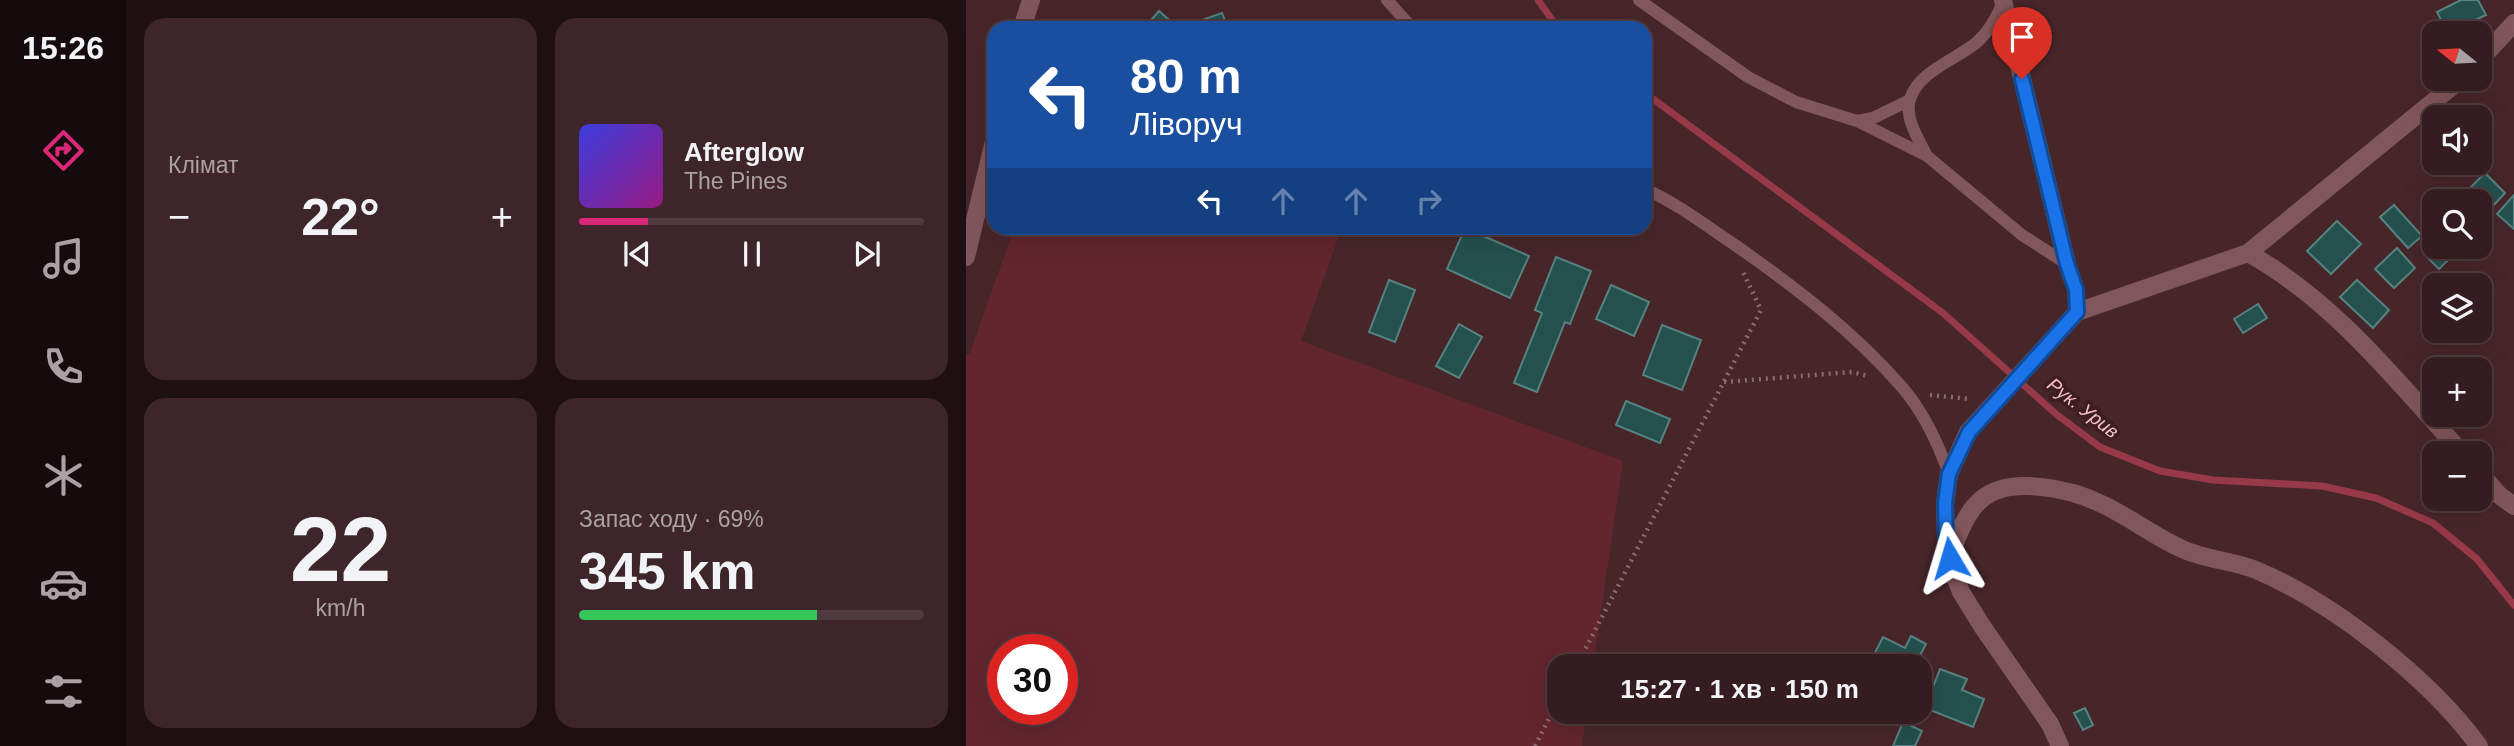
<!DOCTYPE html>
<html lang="uk">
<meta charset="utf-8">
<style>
body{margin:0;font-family:Helvetica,sans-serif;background:#3d2529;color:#f1f3f6;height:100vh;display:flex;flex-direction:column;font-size:26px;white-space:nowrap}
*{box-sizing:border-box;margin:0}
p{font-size:23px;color:#aaa1a5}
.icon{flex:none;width:38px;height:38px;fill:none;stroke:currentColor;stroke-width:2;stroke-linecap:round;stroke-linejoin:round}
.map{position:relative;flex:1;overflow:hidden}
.panel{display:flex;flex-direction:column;gap:18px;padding:18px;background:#1d0f12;width:840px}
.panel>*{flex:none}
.hud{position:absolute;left:21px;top:21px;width:665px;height:214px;border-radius:21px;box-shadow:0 7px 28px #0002,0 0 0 2px #4f3a3e;background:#1a4fa0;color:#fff;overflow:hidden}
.needle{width:46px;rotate:288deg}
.fabs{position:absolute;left:1456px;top:21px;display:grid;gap:14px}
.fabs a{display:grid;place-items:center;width:70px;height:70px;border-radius:14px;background:#351c20;box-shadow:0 7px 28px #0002,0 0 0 2px #4f3a3e;font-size:35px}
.speed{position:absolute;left:21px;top:634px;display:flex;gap:14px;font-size:35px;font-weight:700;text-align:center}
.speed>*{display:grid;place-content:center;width:91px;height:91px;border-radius:50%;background:#351c20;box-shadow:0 7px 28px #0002,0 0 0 2px #4f3a3e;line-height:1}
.speed .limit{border:10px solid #d22;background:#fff;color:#111}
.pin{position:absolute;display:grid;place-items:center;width:60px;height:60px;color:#fff;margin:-72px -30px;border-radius:50% 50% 50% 0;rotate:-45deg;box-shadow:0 0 7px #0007}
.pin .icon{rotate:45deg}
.me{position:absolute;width:77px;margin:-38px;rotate:353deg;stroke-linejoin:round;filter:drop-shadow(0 0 5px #0008)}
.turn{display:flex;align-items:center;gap:24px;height:147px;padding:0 28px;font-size:32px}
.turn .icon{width:91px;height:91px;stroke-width:2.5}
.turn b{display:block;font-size:49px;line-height:60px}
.lanes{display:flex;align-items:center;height:66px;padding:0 28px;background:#0003;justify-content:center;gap:35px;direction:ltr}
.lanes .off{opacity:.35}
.big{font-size:52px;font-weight:700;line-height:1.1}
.panel .card{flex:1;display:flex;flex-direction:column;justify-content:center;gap:10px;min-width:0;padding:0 24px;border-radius:21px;background:#3d2529}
.panel .dial{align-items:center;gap:0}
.dial b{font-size:91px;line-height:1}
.song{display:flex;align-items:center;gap:21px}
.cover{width:84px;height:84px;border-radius:10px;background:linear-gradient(135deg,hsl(240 70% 55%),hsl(310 70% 35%))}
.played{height:7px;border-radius:4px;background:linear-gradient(90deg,#db2777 20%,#4f3a3e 20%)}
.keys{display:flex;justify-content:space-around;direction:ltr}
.heat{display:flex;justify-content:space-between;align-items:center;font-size:38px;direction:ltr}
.charge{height:10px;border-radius:5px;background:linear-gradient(90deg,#34c759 69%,#4f3a3e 0)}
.panel .tiles{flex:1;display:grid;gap:18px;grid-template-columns:repeat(2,1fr)}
.trip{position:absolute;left:581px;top:654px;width:385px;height:70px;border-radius:21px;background:#351c20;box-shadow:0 7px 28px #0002,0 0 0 2px #4f3a3e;font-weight:700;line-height:70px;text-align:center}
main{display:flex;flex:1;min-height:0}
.tabs{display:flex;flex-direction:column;width:126px;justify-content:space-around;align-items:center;background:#150b0d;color:#aaa1a5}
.tabs .icon{width:49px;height:49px}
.tabs .on{color:#db2777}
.tabs b{font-size:32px;color:#f1f3f6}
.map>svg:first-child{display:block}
.green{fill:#63252e;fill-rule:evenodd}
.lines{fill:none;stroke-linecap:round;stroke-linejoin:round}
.stream{stroke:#983949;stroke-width:7}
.building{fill:#24504e;stroke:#568280;stroke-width:2}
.path{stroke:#896c6f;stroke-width:4.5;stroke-dasharray:2 5;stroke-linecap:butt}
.lane{stroke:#82575b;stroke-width:12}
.street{stroke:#82575b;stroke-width:18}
.route-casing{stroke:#114b97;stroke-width:18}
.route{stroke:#1a73e8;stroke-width:12}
.labels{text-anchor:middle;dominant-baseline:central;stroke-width:7;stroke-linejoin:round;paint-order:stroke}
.water-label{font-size:19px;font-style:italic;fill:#f5bec3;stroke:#3c1d20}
</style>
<main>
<nav class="tabs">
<b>15:26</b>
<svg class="icon on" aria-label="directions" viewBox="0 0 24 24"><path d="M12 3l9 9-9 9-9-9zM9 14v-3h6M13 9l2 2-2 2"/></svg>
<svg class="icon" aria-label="music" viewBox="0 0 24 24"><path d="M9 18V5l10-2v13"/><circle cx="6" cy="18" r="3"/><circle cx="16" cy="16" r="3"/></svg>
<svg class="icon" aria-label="phone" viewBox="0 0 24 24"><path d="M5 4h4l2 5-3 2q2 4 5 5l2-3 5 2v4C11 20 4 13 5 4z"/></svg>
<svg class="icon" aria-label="climate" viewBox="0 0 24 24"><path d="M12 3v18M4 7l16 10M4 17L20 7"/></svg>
<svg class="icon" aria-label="car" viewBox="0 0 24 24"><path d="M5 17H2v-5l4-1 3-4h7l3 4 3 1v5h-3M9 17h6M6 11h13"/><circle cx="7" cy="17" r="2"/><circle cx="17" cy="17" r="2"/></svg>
<svg class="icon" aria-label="filters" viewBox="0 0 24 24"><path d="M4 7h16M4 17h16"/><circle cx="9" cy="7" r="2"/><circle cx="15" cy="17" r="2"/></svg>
</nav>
<section class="panel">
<div class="tiles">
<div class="card"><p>Клімат</p>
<div class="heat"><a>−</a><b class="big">22°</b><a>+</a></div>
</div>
<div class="card">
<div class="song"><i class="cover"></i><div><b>Afterglow</b><p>The Pines</p></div></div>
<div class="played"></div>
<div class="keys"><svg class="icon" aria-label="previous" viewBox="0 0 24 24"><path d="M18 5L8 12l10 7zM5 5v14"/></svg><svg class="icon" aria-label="pause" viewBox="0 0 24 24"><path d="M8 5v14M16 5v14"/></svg><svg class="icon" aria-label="next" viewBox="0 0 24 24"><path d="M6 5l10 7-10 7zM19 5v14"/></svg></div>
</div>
<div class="card dial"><b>22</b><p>km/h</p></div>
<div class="card"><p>Запас ходу · 69%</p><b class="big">345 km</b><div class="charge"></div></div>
</div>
</section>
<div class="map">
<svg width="1548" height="746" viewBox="0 0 1548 746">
<rect width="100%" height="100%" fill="#47262a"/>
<path class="green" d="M48 228H376L335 341 657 461 627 667H593V712H621L616 746H0V355L4 353ZM96 649V709H37V649Z"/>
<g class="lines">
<path class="stream" d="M572 0 592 28
M679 93 977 313 1090 414 1134 447 1194 471 1247 480 1356 486 1410 498 1467 523 1511 559 1548 605"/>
</g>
<path class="building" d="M1495 0H1512L1520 15 1482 33 1471 12Z
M193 11 209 25 206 28H178Z
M256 13 262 28H236L233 21Z
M1468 140V161L1458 150Z
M1470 163H1498L1484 176Z
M1519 173 1539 193 1514 220V201H1491Z
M1548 195V229L1531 214Z
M1428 205 1456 236 1442 248 1414 217Z
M1371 221 1395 244 1365 274 1341 251Z
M499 228 563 256 544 298 481 269Z
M1468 244V247H1495L1473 269 1458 254Z
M1431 248 1449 268 1428 288 1409 269Z
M590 257 625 271 604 324 599 322 571 392 548 383 576 313 569 310Z
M423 280 449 290 429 342 403 332Z
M1391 280 1423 310 1407 328 1374 297Z
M645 285 683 302 668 336 630 319Z
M1292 304 1301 318 1277 333 1268 319Z
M493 324 516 337 493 378 470 366Z
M696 325 735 340 716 390 677 375Z
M660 401 704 419 694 443 650 425Z
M945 636 960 644 948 667 902 666 917 637 939 648Z
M974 669 1001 679 996 690 1018 699 1007 727 959 708Z
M1119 708 1127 725 1117 730 1108 713Z
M937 722 956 731 949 746H927Z"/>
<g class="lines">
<path class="path" d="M758 382 886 372 902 376
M964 395 1004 399
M610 667 795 310 777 272
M569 746 593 699"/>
<path class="lane" d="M421 0 446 28
M673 0 782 77 830 102 891 121 961 156 1056 235 1101 264 1110 290 1111 312
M891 121 907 118 944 100
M961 156C953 140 938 118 944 99 953 71 989 60 1010 43 1023 32 1031 17 1037 2
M679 189C712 204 739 225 769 245 829 287 887 331 935 386 958 412 972 443 983 474"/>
<path class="street" d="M1037 0 1101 264
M56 28 65 0
M1514 60 1548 23
M1282 253C1368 301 1431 381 1496 453
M0 257 28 141
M1514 473 1533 495 1548 506
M985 555C1001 505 1019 480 1075 487 1097 489 1120 496 1140 506 1166 519 1188 536 1214 548 1238 560 1266 560 1290 570 1368 603 1463 678 1513 746
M1094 746 1084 724 1016 626 995 592 985 567 980 538 979 504 983 474 1002 432 1111 312 1282 253 1495 79"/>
</g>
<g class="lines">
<defs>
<path id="route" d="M984 558 980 538 979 503 983 474 1003 432 1111 312 1110 290 1101 264 1056 79"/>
</defs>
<use href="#route" class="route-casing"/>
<use href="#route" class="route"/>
</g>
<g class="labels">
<g class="water-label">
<text transform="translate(1117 408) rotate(38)">Рук. Урив</text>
</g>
</g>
</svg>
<div class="fabs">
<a><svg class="needle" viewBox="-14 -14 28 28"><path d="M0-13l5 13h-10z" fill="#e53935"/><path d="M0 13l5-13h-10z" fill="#aaa1a5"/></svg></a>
<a><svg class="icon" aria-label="sound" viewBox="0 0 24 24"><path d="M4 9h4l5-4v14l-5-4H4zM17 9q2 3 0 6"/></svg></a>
<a><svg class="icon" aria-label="search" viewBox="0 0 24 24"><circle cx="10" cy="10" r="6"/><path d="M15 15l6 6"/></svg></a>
<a><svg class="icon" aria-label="layers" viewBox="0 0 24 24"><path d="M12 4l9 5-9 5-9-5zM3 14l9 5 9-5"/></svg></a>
<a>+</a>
<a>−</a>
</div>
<div class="speed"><div class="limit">30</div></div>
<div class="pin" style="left:1056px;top:79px;background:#d93025"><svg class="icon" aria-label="arrive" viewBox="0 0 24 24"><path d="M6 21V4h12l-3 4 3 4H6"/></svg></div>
<svg class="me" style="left:984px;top:558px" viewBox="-20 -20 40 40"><path d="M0-17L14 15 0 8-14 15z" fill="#1a73e8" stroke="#fff" stroke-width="4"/></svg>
<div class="trip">15:27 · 1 хв · 150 m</div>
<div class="hud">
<div class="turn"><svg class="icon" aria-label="left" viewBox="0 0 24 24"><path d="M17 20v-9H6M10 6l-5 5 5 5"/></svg><div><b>80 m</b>Ліворуч</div></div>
<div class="lanes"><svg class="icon" aria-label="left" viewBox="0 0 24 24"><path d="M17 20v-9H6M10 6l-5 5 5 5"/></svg><svg class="icon off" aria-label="ahead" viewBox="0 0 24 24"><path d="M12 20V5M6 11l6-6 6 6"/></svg><svg class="icon off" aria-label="ahead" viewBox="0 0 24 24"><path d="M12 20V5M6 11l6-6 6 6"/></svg><svg class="icon off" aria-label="right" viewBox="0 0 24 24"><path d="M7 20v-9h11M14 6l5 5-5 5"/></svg></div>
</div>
</div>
</main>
